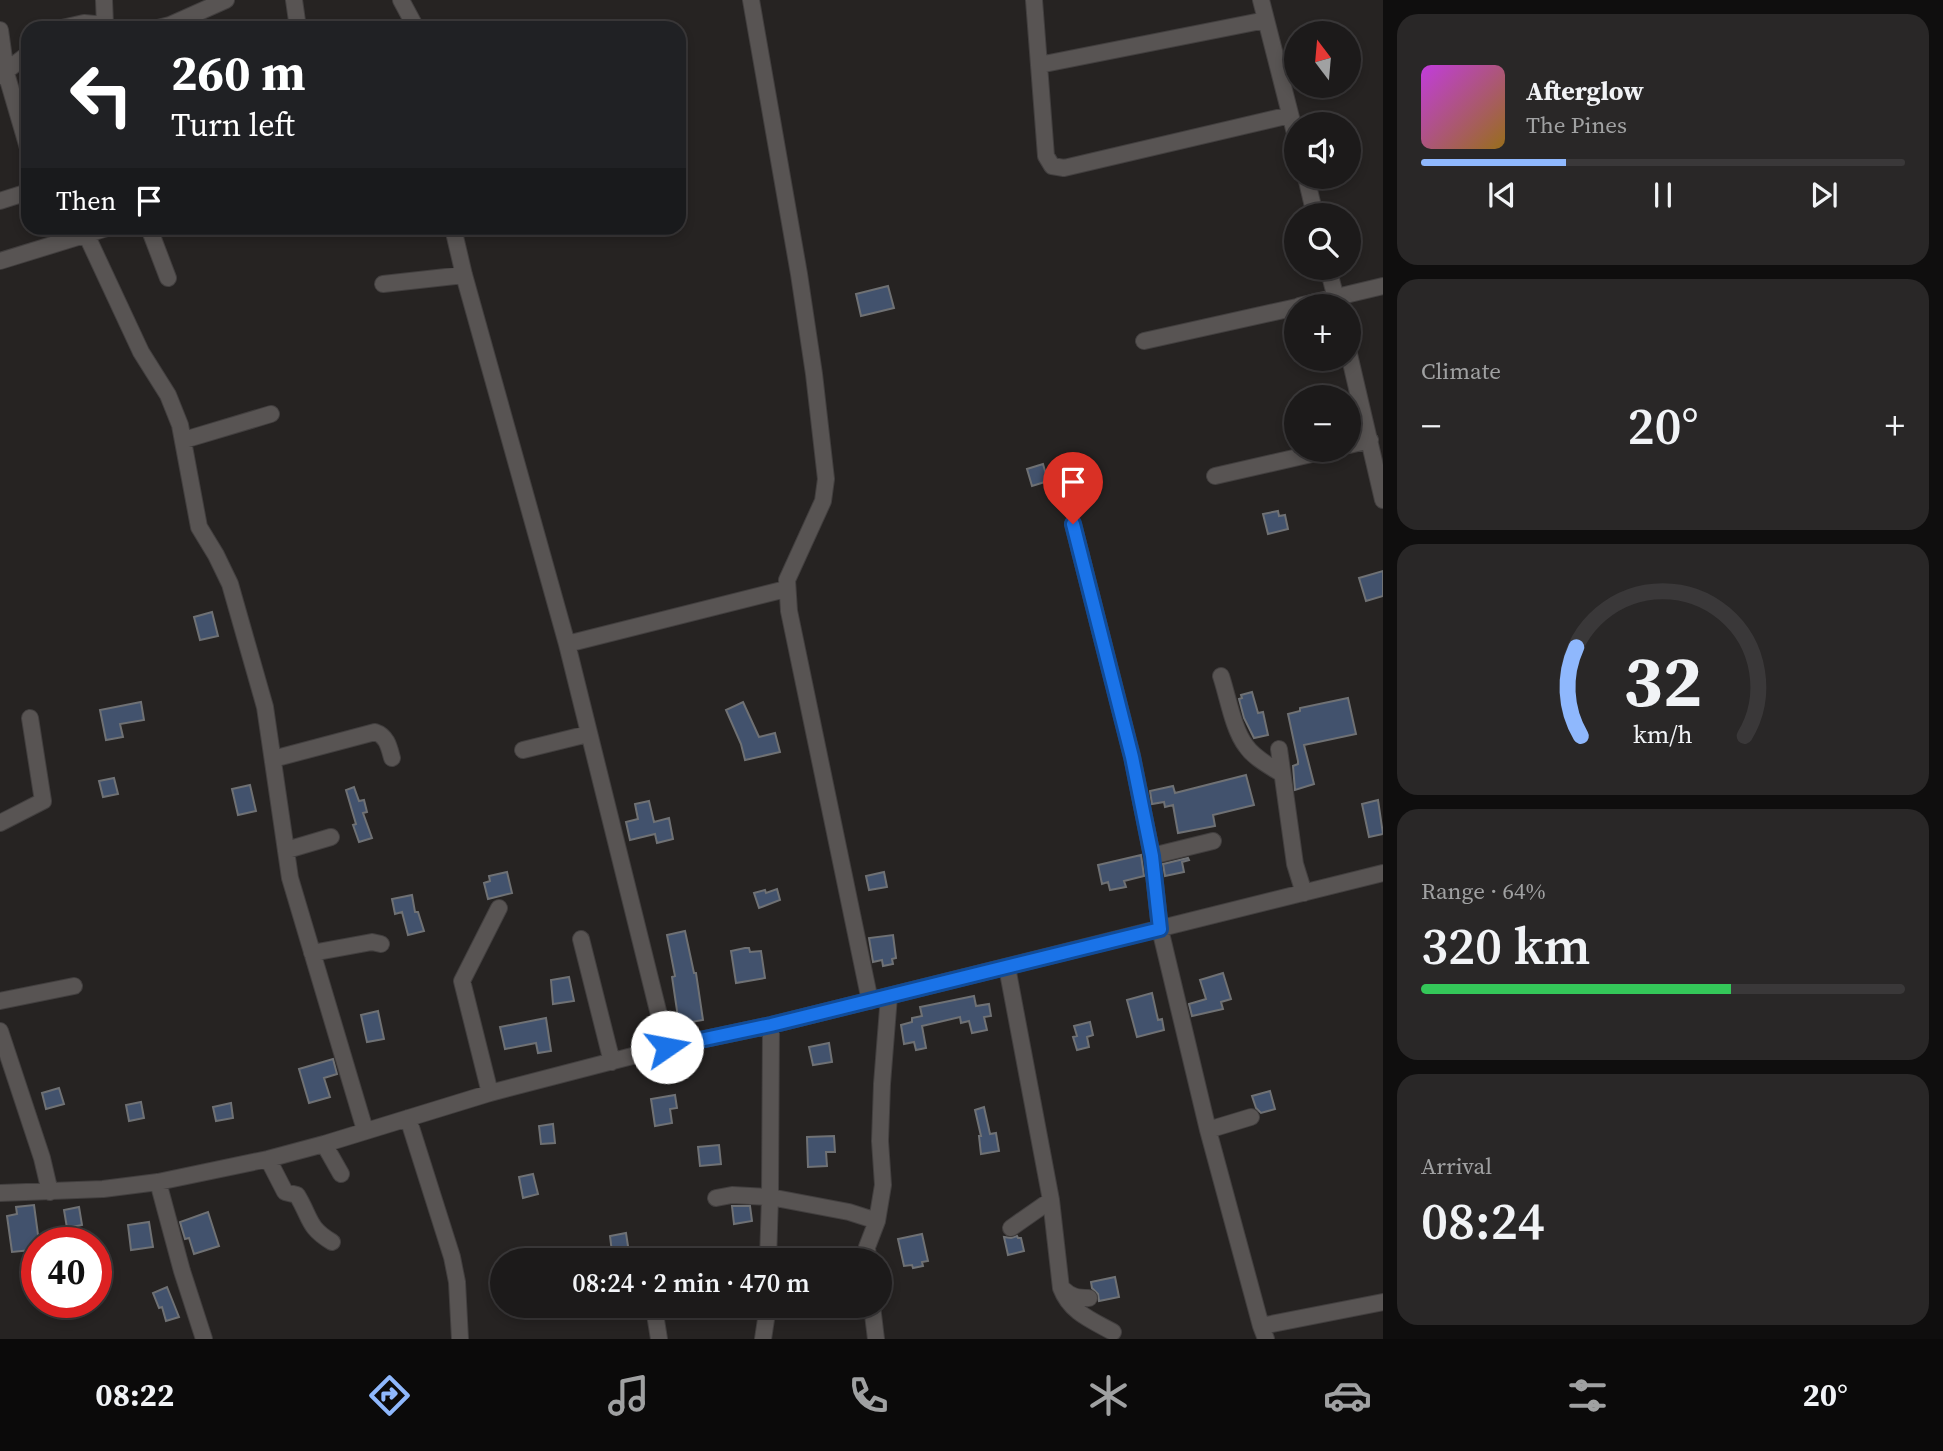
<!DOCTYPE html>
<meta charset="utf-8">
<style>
body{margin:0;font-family:"Source Serif 4",serif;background:#292727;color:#f1f3f6;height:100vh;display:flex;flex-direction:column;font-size:26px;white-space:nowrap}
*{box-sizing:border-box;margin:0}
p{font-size:23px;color:#a0a1a2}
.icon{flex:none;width:38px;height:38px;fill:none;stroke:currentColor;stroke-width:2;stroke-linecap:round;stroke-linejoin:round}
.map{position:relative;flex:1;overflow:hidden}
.panel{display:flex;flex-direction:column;gap:14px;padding:14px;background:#0f0e0e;width:560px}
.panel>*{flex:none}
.hud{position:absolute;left:21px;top:21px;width:665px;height:214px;border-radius:21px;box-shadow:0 4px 10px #0003,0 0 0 2px #3a3839;background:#202124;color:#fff;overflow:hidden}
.needle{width:46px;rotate:344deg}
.controls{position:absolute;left:1284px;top:21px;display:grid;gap:14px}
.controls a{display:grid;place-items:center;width:77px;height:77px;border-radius:50%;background:#1c1a1a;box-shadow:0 4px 10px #0003,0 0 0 2px #3a3839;font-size:35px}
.speed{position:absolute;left:21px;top:1227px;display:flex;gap:14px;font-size:35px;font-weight:700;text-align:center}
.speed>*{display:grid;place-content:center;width:91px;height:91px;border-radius:50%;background:#1c1a1a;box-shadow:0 4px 10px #0003,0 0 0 2px #3a3839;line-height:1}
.speed .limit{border:10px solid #d22;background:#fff;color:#111}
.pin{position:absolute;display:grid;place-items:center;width:60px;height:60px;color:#fff;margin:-72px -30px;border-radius:50% 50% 50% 0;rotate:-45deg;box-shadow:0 0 7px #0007}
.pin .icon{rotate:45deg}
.me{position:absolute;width:77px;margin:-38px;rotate:78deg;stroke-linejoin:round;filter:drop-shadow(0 0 5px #0008)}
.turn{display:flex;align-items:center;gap:24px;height:147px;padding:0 35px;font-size:32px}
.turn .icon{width:91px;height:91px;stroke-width:2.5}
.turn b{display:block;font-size:49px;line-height:60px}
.then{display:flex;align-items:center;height:66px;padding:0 35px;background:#0003;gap:14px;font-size:26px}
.big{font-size:52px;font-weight:600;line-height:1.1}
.panel .tile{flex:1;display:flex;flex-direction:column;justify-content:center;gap:10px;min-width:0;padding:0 24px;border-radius:21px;background:#292727}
.panel .dial{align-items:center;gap:0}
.dial svg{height:182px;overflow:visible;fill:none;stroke:#3a3839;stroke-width:7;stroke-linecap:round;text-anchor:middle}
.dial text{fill:#f1f3f6;stroke:none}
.song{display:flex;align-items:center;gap:21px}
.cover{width:84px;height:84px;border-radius:10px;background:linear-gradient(135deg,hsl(290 70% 55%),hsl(40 70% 35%))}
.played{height:7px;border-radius:4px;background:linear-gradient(90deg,#8fb8fd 30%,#3a3839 30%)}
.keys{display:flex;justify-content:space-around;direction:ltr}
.heat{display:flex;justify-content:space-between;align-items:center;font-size:38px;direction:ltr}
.charge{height:10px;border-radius:5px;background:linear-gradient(90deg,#34c759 64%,#3a3839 0)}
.trip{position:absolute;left:490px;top:1248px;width:402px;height:70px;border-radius:35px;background:#1c1a1a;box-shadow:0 4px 10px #0003,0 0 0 2px #3a3839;font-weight:600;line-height:70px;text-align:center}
.dock{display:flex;height:112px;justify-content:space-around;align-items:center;background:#0b0a0a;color:#a0a1a2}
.dock .icon{width:49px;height:49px}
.dock .current{color:#8fb8fd}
.dock b{font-size:32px;color:#f1f3f6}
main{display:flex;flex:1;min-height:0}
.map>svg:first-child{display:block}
.building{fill:#42526d;stroke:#6f7174;stroke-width:2}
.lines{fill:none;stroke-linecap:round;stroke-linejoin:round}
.minor-casing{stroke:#423f3f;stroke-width:18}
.minor{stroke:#585453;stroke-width:16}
.route-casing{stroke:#114b97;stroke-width:18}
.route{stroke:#1a73e8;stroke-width:12}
</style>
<main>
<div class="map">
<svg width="1383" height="1339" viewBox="0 0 1383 1339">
<rect width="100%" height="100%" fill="#262322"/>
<path class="building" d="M888 286 894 308 861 316 856 294Z
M1043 464 1048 481 1032 486 1027 469Z
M1278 511 1279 516 1285 515 1288 529 1268 534 1263 514Z
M1383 571V596L1366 601 1359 578Z
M212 612 218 636 200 640 194 617Z
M1252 692 1258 713 1263 712 1268 735 1254 738 1244 718 1239 699 1242 698 1241 695Z
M1348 698 1356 734 1304 745 1314 784 1295 790 1293 766 1298 764V761L1288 714 1300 711V708Z
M141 702 144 720 120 724 123 737 106 740 100 710Z
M743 702 759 737 775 733 780 752 745 760 741 744 726 710Z
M1246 775 1254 805 1213 815 1215 826 1178 833 1173 805 1165 807 1164 802 1152 804 1150 791 1173 786 1175 793Z
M114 778 118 794 103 797 99 781Z
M250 785 256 811 238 815 232 789Z
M354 787 359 801 364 800 367 812 363 813 372 838 359 842 353 825 356 824 346 790Z
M1378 800 1383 834 1369 837 1362 804Z
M649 801 654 822 669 818 673 839 657 843 655 834 630 840 626 822 638 819 635 804Z
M1141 855 1144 876 1124 881 1126 887 1110 890 1108 882 1102 884 1098 865Z
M1188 858 1189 860 1182 862 1184 872 1165 876 1163 864Z
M507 872 512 893 488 899 484 883 490 881 489 876Z
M884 872 887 887 869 890 866 876Z
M777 889 780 900 759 908 754 893 765 890 766 893Z
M412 895 415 912H418L424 931 408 935 402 912 395 914 392 899Z
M685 931 694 973H696L703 1020 679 1024 672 977 675 976 667 935Z
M893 935 896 958 892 959 893 964 883 966 882 960 873 962 869 938Z
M745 948H749L750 952 761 951 765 978 736 983 731 951Z
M1223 973 1231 999 1221 1002 1223 1009 1192 1016 1189 1004 1206 999 1200 980Z
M569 977 574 1001 553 1004 551 980Z
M1152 993 1158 1020 1162 1019 1164 1030 1137 1037 1127 1000Z
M974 996 976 1006 989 1004 991 1016 984 1017 987 1030 972 1033 969 1021 961 1023 960 1017 922 1026 926 1048 916 1050 914 1042 904 1044 901 1025 912 1022V1018L922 1016 920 1007Z
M378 1011 384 1039 367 1042 361 1015Z
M546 1018 551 1051 538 1053 536 1043 505 1049 500 1027Z
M1090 1022 1093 1035 1087 1037 1089 1047 1077 1050 1073 1037 1077 1036 1074 1026Z
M829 1043 832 1062 813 1065 809 1047Z
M333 1059 337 1074 324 1078 330 1097 309 1103 299 1069Z
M59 1088 64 1104 46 1109 42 1093Z
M1270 1091 1275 1109 1261 1113 1256 1108 1252 1096Z
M675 1095 677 1108 670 1109 672 1123 655 1126 651 1099Z
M141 1102 144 1118 129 1121 126 1105Z
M231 1103 233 1118 216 1121 213 1107Z
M984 1107 990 1134 996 1133 999 1151 981 1154 979 1136H981L975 1110Z
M553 1124 555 1143 541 1144 539 1126Z
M834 1136 835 1152H826L827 1166 808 1167 807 1137Z
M719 1145 721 1164 700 1166 698 1147Z
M533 1174 538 1194 523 1198 519 1177Z
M34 1205 39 1242 30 1245 31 1250 12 1252 7 1216 17 1214 16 1207Z
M732 1206H750L752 1221 734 1224Z
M79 1207 82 1225 67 1228 64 1210Z
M208 1212 219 1246 194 1254 189 1238 185 1239 180 1222Z
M149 1222 153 1247 131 1250 128 1225Z
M626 1233 630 1259 613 1260 610 1236Z
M922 1234 928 1261 922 1262 923 1266 913 1268 912 1265 904 1266 898 1239Z
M1017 1236 1018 1238H1021L1024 1251 1008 1255 1004 1237 1011 1238Z
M1115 1277 1119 1297 1099 1301 1098 1294 1092 1288 1091 1282Z
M167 1287 179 1317 166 1321 162 1307 159 1308 153 1293Z"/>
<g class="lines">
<defs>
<path id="minor" d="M294 0 298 28
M401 0 416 28
M751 0 799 274 814 374 826 479 823 501 787 580 789 611 870 1001
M1034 0 1046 156 1052 166 1064 168 1290 115
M1261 0 1297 141
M62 28 84 23 105 25 104 0
M158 28 170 25 226 0
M0 30 6 73 28 148
M1039 65 1266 20
M0 76 28 54
M1306 177 1315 215
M0 201 28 192
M149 228 168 278
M453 228 464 275 567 644 667 1047
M86 234 141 352 168 395 180 425 199 527 216 555 230 584 265 707 290 878 365 1130
M0 261 107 228
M1328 268 1338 306
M383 284 464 275
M1299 306 1383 286
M1144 341 1297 307
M1349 354 1383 500
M184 440 271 414
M1349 445 1370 440
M1215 476 1329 450
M1073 524 1132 756 1152 856 1160 929 1208 1130 1261 1326 1266 1339
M567 644 786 589
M1221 676C1228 697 1233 729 1246 746 1254 758 1270 766 1282 774
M1279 749 1295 864 1304 893
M523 750 588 734
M273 759 375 732C387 736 389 747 392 758
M0 823 43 801 30 718
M287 850 331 837
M1152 856 1213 841
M581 939 612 1062
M312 953 372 942 381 944
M1007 967 1051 1200 1061 1288C1070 1312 1091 1320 1113 1332
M0 1001 74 986
M0 1031 42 1158 50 1192
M490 1093 462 981 499 908
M408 1118 452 1257 457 1282 460 1339
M1208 1130 1251 1117
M324 1144 341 1174
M268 1159 285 1192 297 1195C311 1218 307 1227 332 1242
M158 1182 182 1271 204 1339
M0 1193 103 1189 158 1182 268 1159 324 1144 490 1093 667 1047 771 1025 1383 873
M716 1198 732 1195 770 1197 849 1212 877 1221
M1011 1228 1051 1200
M768 1260 770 1197 771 1025
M868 1260 867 1247 877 1221 883 1185 880 1141 882 1084 889 996
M1063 1289C1071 1297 1078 1298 1089 1298
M872 1306 876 1339
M655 1314 659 1339
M1261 1326 1383 1302
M763 1339 768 1306"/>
</defs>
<use href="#minor" class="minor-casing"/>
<use href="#minor" class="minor"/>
</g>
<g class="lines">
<defs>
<path id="route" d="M667 1047 771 1025 1160 929 1152 856 1132 757 1073 524"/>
</defs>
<use href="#route" class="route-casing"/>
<use href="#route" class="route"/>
</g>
</svg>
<div class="controls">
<a><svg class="needle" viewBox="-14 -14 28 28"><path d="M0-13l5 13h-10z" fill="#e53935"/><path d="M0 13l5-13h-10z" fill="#a0a1a2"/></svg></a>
<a><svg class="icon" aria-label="sound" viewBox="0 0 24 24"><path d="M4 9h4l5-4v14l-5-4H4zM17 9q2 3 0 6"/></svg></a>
<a><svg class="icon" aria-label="search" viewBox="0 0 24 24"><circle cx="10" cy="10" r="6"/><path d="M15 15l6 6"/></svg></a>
<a>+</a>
<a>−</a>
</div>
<div class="speed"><div class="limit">40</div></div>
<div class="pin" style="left:1073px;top:524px;background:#d93025"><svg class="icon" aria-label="arrive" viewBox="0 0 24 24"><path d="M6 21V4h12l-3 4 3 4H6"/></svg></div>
<svg class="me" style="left:667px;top:1047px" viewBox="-20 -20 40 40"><circle r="19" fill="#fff"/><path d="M0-13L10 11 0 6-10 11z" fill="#1a73e8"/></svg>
<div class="trip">08:24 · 2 min · 470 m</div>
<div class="hud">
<div class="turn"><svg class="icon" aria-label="left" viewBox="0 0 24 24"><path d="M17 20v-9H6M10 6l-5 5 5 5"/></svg><div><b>260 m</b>Turn left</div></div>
<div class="then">Then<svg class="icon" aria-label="arrive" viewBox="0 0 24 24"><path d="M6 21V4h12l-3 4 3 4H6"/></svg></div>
</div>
</div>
<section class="panel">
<div class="tile">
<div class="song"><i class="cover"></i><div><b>Afterglow</b><p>The Pines</p></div></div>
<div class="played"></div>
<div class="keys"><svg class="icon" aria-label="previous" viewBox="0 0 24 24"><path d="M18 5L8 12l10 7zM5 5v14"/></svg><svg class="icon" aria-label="pause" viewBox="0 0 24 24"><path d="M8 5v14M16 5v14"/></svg><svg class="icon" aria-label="next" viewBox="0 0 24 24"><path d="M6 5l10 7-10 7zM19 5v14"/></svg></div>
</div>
<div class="tile"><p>Climate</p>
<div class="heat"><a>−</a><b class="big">20°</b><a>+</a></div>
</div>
<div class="tile dial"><svg viewBox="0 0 100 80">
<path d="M14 69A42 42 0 1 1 86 69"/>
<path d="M14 69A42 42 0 0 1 12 30" stroke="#8fb8fd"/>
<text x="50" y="56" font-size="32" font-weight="700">32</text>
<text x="50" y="72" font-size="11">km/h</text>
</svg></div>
<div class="tile"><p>Range · 64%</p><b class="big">320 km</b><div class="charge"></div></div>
<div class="tile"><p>Arrival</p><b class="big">08:24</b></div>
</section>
</main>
<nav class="dock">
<b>08:22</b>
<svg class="icon current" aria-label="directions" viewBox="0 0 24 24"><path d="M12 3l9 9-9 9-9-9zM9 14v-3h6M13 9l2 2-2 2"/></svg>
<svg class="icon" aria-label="music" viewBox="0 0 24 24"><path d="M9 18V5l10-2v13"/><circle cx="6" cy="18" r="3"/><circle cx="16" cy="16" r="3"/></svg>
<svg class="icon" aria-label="phone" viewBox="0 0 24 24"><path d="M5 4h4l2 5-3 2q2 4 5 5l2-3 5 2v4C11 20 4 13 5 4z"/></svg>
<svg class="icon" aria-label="climate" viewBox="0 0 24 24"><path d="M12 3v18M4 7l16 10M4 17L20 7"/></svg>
<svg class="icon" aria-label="car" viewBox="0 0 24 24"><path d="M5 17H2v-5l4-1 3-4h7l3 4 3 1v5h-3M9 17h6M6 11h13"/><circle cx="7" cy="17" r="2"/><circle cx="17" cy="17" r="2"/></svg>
<svg class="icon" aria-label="filters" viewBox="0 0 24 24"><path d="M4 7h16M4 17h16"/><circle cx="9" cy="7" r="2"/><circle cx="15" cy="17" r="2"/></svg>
<b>20°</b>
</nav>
